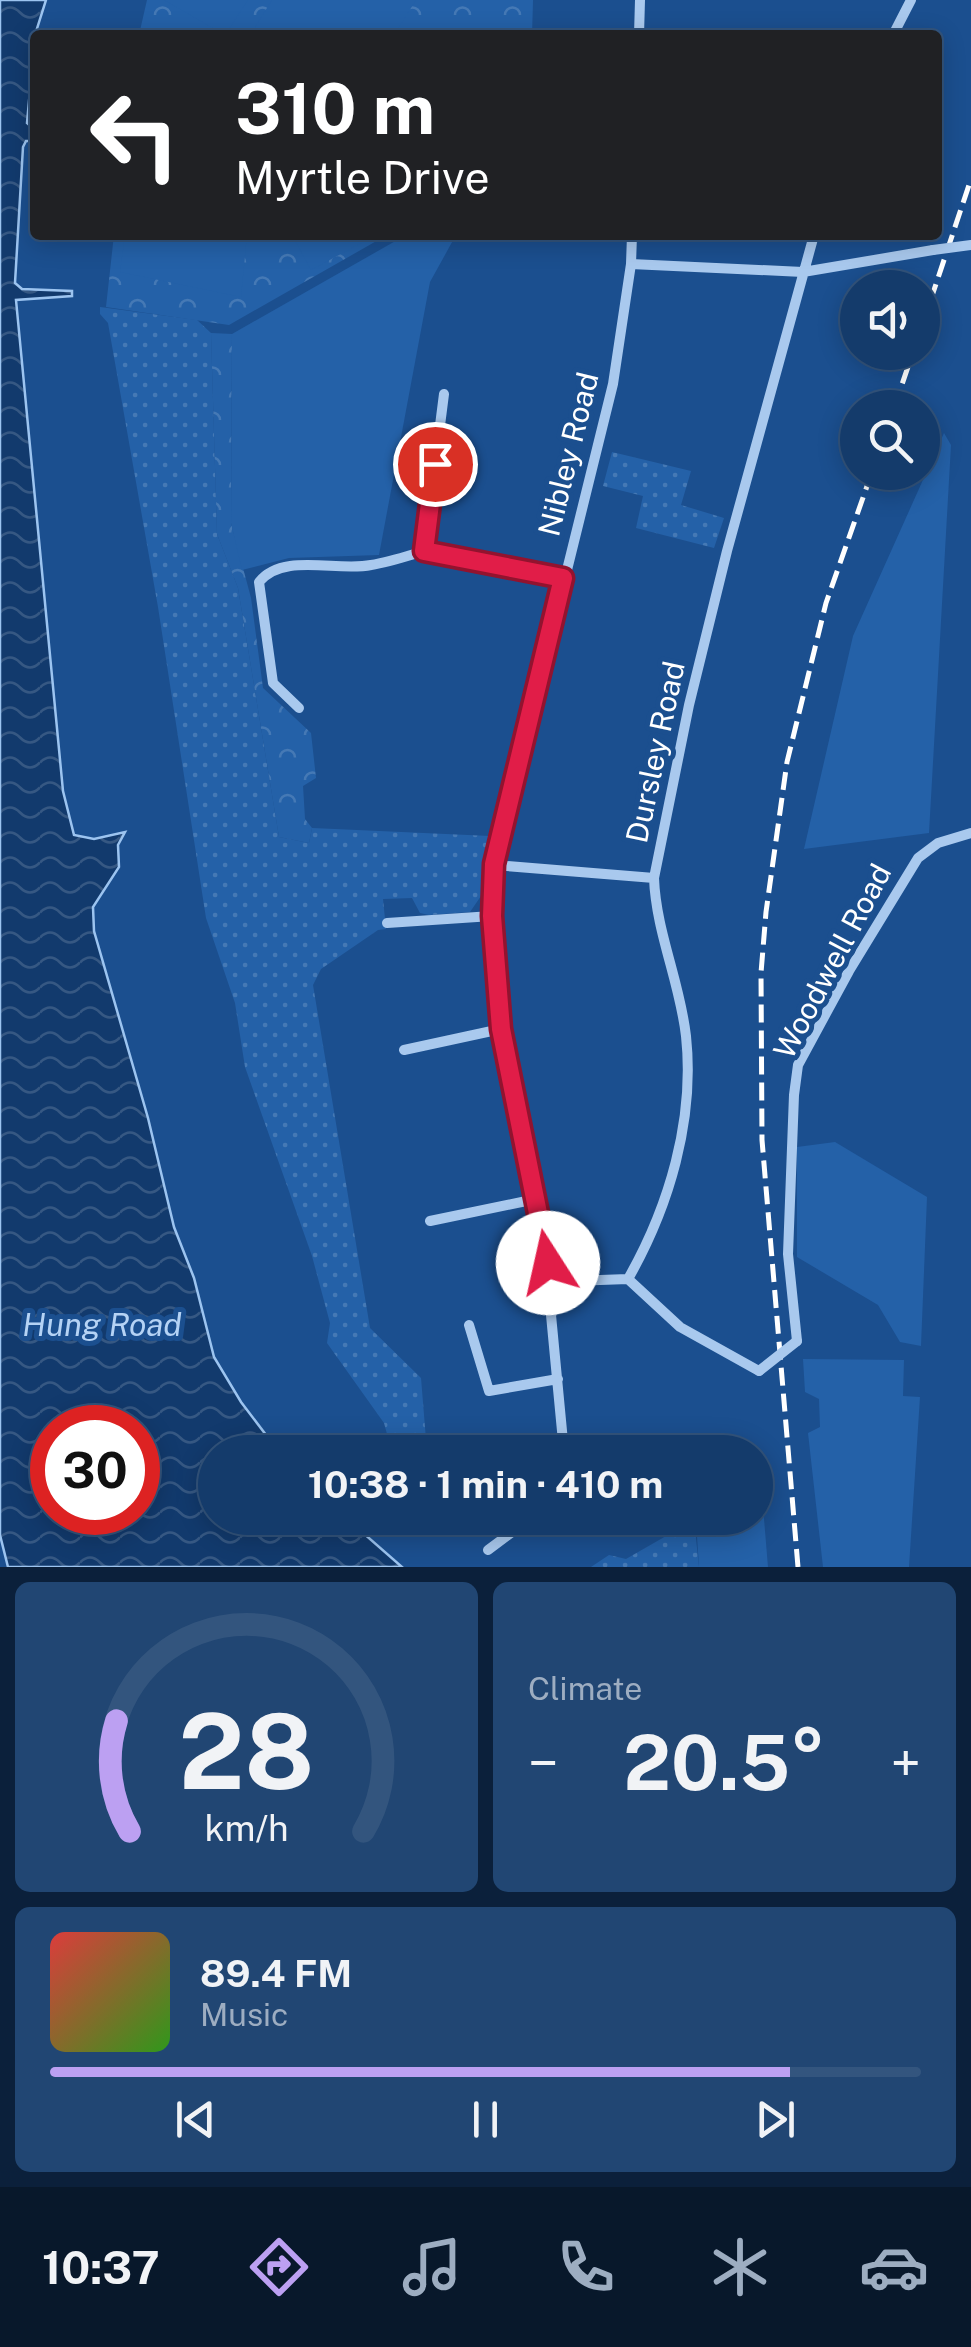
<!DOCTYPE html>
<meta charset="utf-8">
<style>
body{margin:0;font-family:"Public Sans",sans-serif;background:#214673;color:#f1f3f6;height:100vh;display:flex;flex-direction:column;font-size:38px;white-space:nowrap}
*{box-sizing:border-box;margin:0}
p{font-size:32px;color:#9dadc1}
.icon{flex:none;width:55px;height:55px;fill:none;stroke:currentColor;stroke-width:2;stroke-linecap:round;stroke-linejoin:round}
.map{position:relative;height:1567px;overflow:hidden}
.details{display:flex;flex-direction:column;gap:15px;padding:15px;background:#0b203b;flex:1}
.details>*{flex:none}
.guide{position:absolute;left:30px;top:30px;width:912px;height:210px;border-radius:10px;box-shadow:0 5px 25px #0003,0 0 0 2px #33557e;background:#202124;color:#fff;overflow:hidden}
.controls{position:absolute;left:840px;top:270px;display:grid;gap:20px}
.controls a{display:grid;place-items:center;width:100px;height:100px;border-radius:50%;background:#143b6b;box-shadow:0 5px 25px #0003,0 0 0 2px #33557e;font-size:50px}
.speed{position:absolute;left:30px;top:1405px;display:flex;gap:20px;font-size:50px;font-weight:700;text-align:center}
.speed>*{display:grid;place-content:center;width:130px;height:130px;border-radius:50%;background:#143b6b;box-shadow:0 5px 25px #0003,0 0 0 2px #33557e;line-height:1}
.speed .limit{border:15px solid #d22;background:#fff;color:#111}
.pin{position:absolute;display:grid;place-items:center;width:85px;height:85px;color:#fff;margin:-42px;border:5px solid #fff;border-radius:50%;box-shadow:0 2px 10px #0007}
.me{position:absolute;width:110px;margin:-55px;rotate:350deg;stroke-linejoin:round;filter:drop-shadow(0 0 8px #0008)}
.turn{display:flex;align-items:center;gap:35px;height:210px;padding:0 40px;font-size:45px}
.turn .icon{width:130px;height:130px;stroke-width:2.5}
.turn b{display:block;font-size:70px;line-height:85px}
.big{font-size:75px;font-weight:700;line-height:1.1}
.details .widget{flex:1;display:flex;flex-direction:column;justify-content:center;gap:15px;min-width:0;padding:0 35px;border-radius:15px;background:#214673}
.details .dial{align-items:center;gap:0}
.dial svg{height:260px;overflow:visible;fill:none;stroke:#33557e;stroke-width:7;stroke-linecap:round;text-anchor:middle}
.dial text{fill:#f1f3f6;stroke:none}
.song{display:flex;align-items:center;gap:30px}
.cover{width:120px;height:120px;border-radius:15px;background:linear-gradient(135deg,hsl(0 70% 55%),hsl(110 70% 35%))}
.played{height:10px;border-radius:5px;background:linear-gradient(90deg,#bca0f2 85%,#33557e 85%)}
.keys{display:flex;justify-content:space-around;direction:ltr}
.heat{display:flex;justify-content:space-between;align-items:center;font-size:55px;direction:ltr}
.details .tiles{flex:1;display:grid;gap:15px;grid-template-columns:1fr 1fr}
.widget:last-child{grid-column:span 2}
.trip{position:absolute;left:198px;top:1435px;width:575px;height:100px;border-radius:50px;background:#143b6b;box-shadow:0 5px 25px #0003,0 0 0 2px #33557e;font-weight:700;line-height:100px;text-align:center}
.menu{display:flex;height:160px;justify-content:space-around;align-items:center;background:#08182b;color:#9dadc1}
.menu .icon{width:70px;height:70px}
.menu .selected{color:#bca0f2}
.menu b{font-size:45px;color:#f1f3f6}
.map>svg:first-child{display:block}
.grass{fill:url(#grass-dots)}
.forest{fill:url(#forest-crowns)}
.garden{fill:#2461a8}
.water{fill:url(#water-waves);stroke:#9cc4f0;stroke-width:2.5;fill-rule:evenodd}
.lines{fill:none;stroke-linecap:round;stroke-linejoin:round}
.minor{stroke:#a9c9ee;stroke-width:10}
.rail{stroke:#fff;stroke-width:5;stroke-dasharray:18 8;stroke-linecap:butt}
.minor-bridge{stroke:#a9c9ee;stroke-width:10}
.route-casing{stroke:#92132f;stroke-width:25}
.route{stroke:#e11d48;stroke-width:18}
.labels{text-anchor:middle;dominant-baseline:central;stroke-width:10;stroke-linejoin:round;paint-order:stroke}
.street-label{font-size:30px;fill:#fff;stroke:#1b4f8f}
.water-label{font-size:32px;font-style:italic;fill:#b5d3f5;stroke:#1b4f8f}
</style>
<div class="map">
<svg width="971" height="1567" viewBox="0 0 971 1567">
<defs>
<pattern id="grass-dots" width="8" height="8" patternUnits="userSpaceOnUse" patternTransform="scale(2.5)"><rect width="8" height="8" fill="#2461a8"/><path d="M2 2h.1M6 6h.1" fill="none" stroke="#4579b5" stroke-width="1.8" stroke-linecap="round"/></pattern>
<pattern id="forest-crowns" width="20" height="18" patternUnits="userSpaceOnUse" patternTransform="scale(2.5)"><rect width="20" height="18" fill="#2461a8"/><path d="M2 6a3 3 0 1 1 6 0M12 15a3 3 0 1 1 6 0" fill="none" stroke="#4579b5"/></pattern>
<pattern id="water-waves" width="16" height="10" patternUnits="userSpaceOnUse" patternTransform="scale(2.5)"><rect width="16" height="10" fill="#123a6d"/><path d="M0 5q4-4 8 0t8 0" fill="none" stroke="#365883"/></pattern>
</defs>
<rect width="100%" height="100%" fill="#1b4f8f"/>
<path class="grass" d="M100 307 197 320 211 333 217 534 238 588 279 837 309 843 312 828 490 836 483 893 470 912 429 915 420 913 412 898 383 899 386 929 378 930 321 969 313 985 370 1328 421 1378 427 1452H392L384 1423 327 1343 330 1323 312 1256 245 1067 235 1003 206 918 158 607 108 323 100 314Z
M612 452 691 471 681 505 724 518 714 548 636 528 643 496 603 486Z
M694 1520 699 1567H591L609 1555 626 1559Z"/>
<path class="forest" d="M147 0H533L532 35H139Z
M114 235H387L229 325 106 307Z
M211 333 232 334 231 523 251 598 263 688 311 733 316 778 303 786 305 819 312 828 309 843 279 837 238 588 217 534Z"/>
<path class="garden" d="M164 0H248L225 35Z
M272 0H416L394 35H250Z
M125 235H247L241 297 120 272Z
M292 235H376L311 270Z
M406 235H456L430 282 379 555 289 558 242 570 231 523 232 334Z
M944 433 951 445 929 833 804 849 853 636Z
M835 1142 927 1197 921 1346 900 1342 878 1305 797 1257V1147Z
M803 1359 904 1360 903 1396 920 1397 909 1567H823L808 1433 820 1427 819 1399 805 1392Z
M759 1458 768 1567H699L696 1521 700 1518H755V1463Z"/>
<path class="water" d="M0 0H46L35 35 27 123 35 130V141H26L23 147 15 283 22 289 72 291V296L16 300 63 791 74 835 94 839 125 832 118 845 119 867 93 907 94 931 148 1118 174 1227 194 1278 214 1357 241 1402 279 1452H215V1518H346L402 1567H8L0 1535ZM52 1428H138V1512H52Z"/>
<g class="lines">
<path class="minor" d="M639 35 640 0
M893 35 911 0
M632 235 631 264 613 384 494 865 492 916 501 1029 548 1263 572 1281 628 1279 680 1327 759 1371
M631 264 803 272 933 250
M444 394 424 551 563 579
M299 708 273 683 259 582C283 552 337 572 371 565 389 562 407 556 424 551
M494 865 654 878
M387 923 492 916
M404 1050 501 1029
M430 1221 536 1199
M628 1279C669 1207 695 1120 686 1036 680 982 656 932 654 878L689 705 727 551 814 235
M469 1325 489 1391 558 1379
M797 1341 788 1254 794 1095 798 1065 849 971 918 858 938 843 971 833
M564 1452 551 1315 566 1279
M495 1518 507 1535
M488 1550 531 1518"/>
<path class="rail" d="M922 326 971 179
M894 408 913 352
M798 1567 762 1140 761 973 766 912 787 762 826 603 872 472"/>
<path class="minor-bridge" d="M933 250 971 245
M759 1371 797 1341"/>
</g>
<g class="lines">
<defs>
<path id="route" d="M435 464 424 551 563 578 494 864 492 916 501 1029 548 1263"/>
</defs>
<use href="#route" class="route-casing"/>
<use href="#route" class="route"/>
</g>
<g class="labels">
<g class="street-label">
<text transform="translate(568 454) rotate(-76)">Nibley Road</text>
<text transform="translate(655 752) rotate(-78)">Dursley Road</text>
<text transform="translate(832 961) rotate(-62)">Woodwell Road</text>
</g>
<g class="water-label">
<text x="102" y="1324">Hung Road</text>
</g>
</g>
</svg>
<div class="controls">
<a><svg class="icon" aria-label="sound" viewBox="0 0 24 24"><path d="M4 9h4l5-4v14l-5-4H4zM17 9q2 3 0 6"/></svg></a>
<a><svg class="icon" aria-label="search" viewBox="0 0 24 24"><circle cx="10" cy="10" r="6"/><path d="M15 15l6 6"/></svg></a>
</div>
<div class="speed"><div class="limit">30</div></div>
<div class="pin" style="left:435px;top:464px;background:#d93025"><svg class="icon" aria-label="arrive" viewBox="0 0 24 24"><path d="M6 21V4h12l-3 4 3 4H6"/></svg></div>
<svg class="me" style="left:548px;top:1263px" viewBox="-20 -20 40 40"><circle r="19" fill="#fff"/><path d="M0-13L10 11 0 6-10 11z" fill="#e11d48"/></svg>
<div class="trip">10:38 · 1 min · 410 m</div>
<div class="guide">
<div class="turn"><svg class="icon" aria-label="left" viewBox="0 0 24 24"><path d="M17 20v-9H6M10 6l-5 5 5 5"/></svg><div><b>310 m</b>Myrtle Drive</div></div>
</div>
</div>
<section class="details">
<div class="tiles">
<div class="widget dial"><svg viewBox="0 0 100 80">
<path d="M14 69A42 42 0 1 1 86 69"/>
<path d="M14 69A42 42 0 0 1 10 35" stroke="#bca0f2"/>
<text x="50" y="56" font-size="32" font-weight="700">28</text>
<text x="50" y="72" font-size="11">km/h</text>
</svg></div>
<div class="widget"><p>Climate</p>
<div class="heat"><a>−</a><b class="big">20.5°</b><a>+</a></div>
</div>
<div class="widget">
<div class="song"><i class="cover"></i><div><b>89.4 FM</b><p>Music</p></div></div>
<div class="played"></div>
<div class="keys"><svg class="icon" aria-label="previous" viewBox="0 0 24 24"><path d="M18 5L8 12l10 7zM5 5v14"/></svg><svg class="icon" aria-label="pause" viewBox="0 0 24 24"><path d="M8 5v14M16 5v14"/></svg><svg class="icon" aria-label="next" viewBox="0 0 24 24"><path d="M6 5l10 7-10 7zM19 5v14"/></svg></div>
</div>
</div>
</section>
<nav class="menu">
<b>10:37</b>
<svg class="icon selected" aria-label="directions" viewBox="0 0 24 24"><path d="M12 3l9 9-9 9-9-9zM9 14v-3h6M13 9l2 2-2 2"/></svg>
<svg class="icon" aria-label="music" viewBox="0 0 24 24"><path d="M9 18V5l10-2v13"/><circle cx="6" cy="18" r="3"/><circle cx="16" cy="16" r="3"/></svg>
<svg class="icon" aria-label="phone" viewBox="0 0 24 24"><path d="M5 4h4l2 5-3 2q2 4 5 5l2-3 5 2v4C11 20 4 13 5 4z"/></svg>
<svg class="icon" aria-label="climate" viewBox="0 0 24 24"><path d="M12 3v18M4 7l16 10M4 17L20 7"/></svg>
<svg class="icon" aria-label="car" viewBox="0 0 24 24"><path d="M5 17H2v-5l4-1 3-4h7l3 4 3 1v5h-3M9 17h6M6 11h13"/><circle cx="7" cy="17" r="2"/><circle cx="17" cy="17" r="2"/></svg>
</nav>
